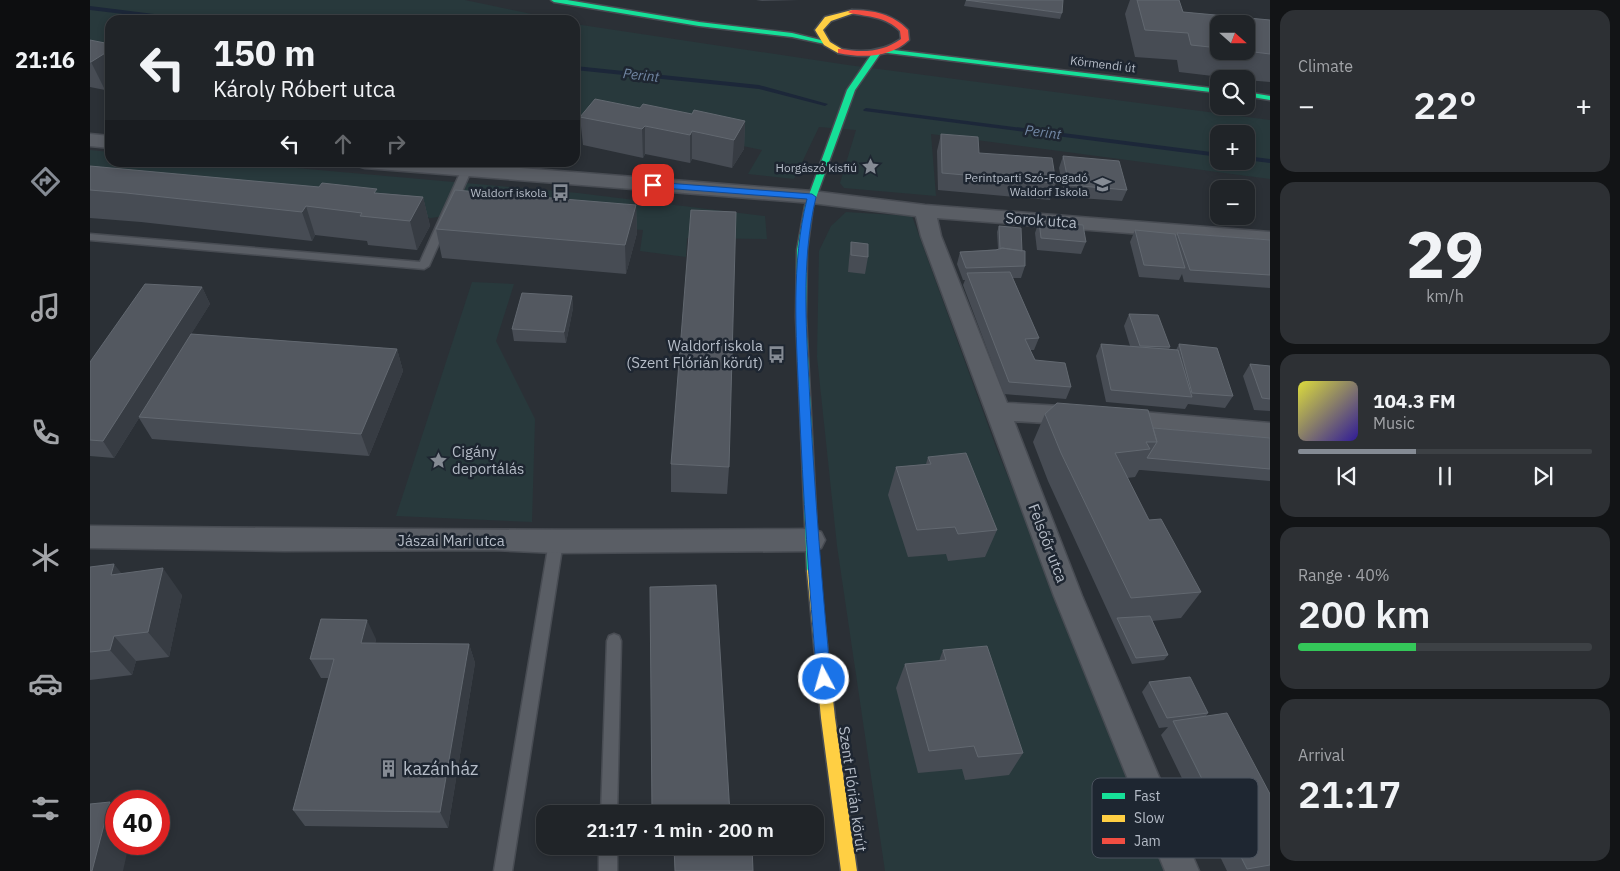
<!DOCTYPE html>
<meta charset="utf-8">
<style>
body{margin:0;font-family:"IBM Plex Sans",sans-serif;background:#2d3034;color:#f1f3f6;height:100vh;display:flex;flex-direction:column;font-size:19px;white-space:nowrap}
*{box-sizing:border-box;margin:0}
p{font-size:16px;color:#a2a4a8}
.icon{flex:none;width:28px;height:28px;fill:none;stroke:currentColor;stroke-width:2;stroke-linecap:round;stroke-linejoin:round}
.map{position:relative;flex:1;overflow:hidden}
.drawer{display:flex;flex-direction:column;gap:10px;padding:10px;background:#121416;width:350px}
.drawer>*{flex:none}
.hud{position:absolute;left:15px;top:15px;width:475px;height:152px;border-radius:15px;box-shadow:0 2px 8px #0003,0 0 0 1px #3d4145;background:#202428;color:#f1f3f6;overflow:hidden}
.needle{width:32px;rotate:111deg}
.controls{position:absolute;left:1120px;top:15px;display:grid;gap:10px}
.controls a{display:grid;place-items:center;width:45px;height:45px;border-radius:10px;background:#202428;box-shadow:0 2px 8px #0003,0 0 0 1px #3d4145;font-size:25px}
.speed{position:absolute;left:15px;top:790px;display:flex;gap:10px;font-size:25px;font-weight:700;text-align:center}
.speed>*{display:grid;place-content:center;width:65px;height:65px;border-radius:50%;background:#202428;box-shadow:0 2px 8px #0003,0 0 0 1px #3d4145;line-height:1}
.speed .limit{border:8px solid #d22;background:#fff;color:#111}
.pin{position:absolute;display:grid;place-items:center;width:42px;height:42px;color:#fff;margin:-21px;border-radius:10px;box-shadow:0 2px 8px #0006}
.me{position:absolute;width:55px;margin:-28px;rotate:354deg;stroke-linejoin:round;filter:drop-shadow(0 0 4px #0008)}
.turn{display:flex;align-items:center;gap:18px;height:105px;padding:0 25px;font-size:22px}
.turn .icon{width:65px;height:65px;stroke-width:2.5}
.turn b{display:block;font-size:35px;line-height:42px}
.lanes{display:flex;align-items:center;height:48px;padding:0 25px;background:#0003;justify-content:center;gap:25px;direction:ltr}
.lanes .off{opacity:.35}
.big{font-size:38px;font-weight:600;line-height:1.1}
.drawer .card{flex:1;display:flex;flex-direction:column;justify-content:center;gap:8px;min-width:0;padding:0 18px;border-radius:15px;background:#2d3034}
.drawer .dial{align-items:center;gap:0}
.dial b{font-size:65px;line-height:1}
.song{display:flex;align-items:center;gap:15px}
.cover{width:60px;height:60px;border-radius:8px;background:linear-gradient(135deg,hsl(60 70% 55%),hsl(250 70% 35%))}
.played{height:5px;border-radius:2px;background:linear-gradient(90deg,#858b94 40%,#3d4145 40%)}
.keys{display:flex;justify-content:space-around;direction:ltr}
.heat{display:flex;justify-content:space-between;align-items:center;font-size:28px;direction:ltr}
.charge{height:8px;border-radius:4px;background:linear-gradient(90deg,#34c759 40%,#3d4145 0)}
.trip{position:absolute;left:446px;top:805px;width:288px;height:50px;border-radius:15px;background:#202428;box-shadow:0 2px 8px #0003,0 0 0 1px #3d4145;font-weight:600;line-height:50px;text-align:center}
main{display:flex;flex:1;min-height:0}
.menu{display:flex;flex-direction:column;width:90px;justify-content:space-around;align-items:center;background:#0d0e10;color:#a2a4a8}
.menu .icon{width:35px;height:35px}
.menu .current{color:#858b94}
.menu b{font-size:22px;color:#f1f3f6}
.map>svg:first-child{display:block}
.green{fill:#28393c;fill-rule:evenodd}
.lines{fill:none;stroke-linecap:round;stroke-linejoin:round}
.stream{fill:#1c2739;fill-rule:evenodd}
.lane-casing{stroke:#484c53;stroke-width:3}
.street-casing{stroke:#484c53;stroke-width:3}
.fast-casing{stroke:#484c53;stroke-width:3}
.slow-casing{stroke:#484c53;stroke-width:3}
.jam-casing{stroke:#484c53;stroke-width:3}
.lane{fill:#5a5e65;fill-rule:evenodd}
.street{fill:#5a5e65;fill-rule:evenodd}
.fast{fill:#16e098;fill-rule:evenodd}
.slow{fill:#ffcf43;fill-rule:evenodd}
.jam{fill:#f24e42;fill-rule:evenodd}
.wall{fill:#474c54;fill-rule:evenodd}
.shaded-wall{fill:#373c43}
.building{fill:#535860;stroke:#626870}
.route{fill:#1a73e8;stroke:#114b97}
.labels{text-anchor:middle;dominant-baseline:central;stroke-width:5;stroke-linejoin:round;paint-order:stroke}
.far-street-label{font-size:12px;fill:#b5bcc7;stroke:#1e2631}
.far-poi-label{font-size:12px;fill:#b5bcc7;stroke:#1e2631;text-anchor:end}
.far-water-label{font-size:14px;font-style:italic;fill:#7186a3;stroke:#1e2631}
.street-label{font-size:15px;fill:#b5bcc7;stroke:#1e2631}
.poi-label{font-size:15px;fill:#b5bcc7;stroke:#1e2631;text-anchor:end}
.near-poi-label{font-size:18px;fill:#b5bcc7;stroke:#1e2631;text-anchor:start}
.key{fill:#1e2631;stroke:#4b535e;stroke-width:1}
.key-label{font-size:14px;fill:#b5bcc7}
</style>
<main>
<nav class="menu">
<b>21:16</b>
<svg class="icon current" aria-label="directions" viewBox="0 0 24 24"><path d="M12 3l9 9-9 9-9-9zM9 14v-3h6M13 9l2 2-2 2"/></svg>
<svg class="icon" aria-label="music" viewBox="0 0 24 24"><path d="M9 18V5l10-2v13"/><circle cx="6" cy="18" r="3"/><circle cx="16" cy="16" r="3"/></svg>
<svg class="icon" aria-label="phone" viewBox="0 0 24 24"><path d="M5 4h4l2 5-3 2q2 4 5 5l2-3 5 2v4C11 20 4 13 5 4z"/></svg>
<svg class="icon" aria-label="climate" viewBox="0 0 24 24"><path d="M12 3v18M4 7l16 10M4 17L20 7"/></svg>
<svg class="icon" aria-label="car" viewBox="0 0 24 24"><path d="M5 17H2v-5l4-1 3-4h7l3 4 3 1v5h-3M9 17h6M6 11h13"/><circle cx="7" cy="17" r="2"/><circle cx="17" cy="17" r="2"/></svg>
<svg class="icon" aria-label="filters" viewBox="0 0 24 24"><path d="M4 7h16M4 17h16"/><circle cx="9" cy="7" r="2"/><circle cx="15" cy="17" r="2"/></svg>
</nav>
<div class="map">
<svg width="1180" height="871" viewBox="0 0 1180 871">
<rect width="100%" height="100%" fill="#2b3036"/>
<path class="green" d="M0 0H375L470 20H20V55L0 51Z
M485 24 758 65 1180 120V179L841 134 846 196 754 188 750 183 766 130 729 127 704 179 658 174 672 150 575 130 493 121 485 131ZM1129 134H1156V161H1129Z
M0 150 20 152V162L149 163 488 193 675 216 677 239 597 238 596 257 550 251 553 230 365 214 341 218 0 188Z
M756 212 822 216 906 447 1077 871H795L747 546 727 357 729 251 741 226Z
M382 282 424 284 406 341 445 419 442 522 306 516Z"/>
<g class="lines">
<path class="stream" d="M0 6 96 18 99 20H83L0 10Z
M485 66 669 85 738 104 735 106 669 89 485 70Z
M776 108 1129 153V157L774 111 773 110Z
M1156 156 1180 159V163L1156 160Z"/>
<defs>
<path id="lane" d="M376 168 381 171 339 266 334 269 0 240V234L330 262 371 171Z
M466 536 471 538 473 542 422 871H404L459 542 461 538Z
M524 634 529 636 531 641 527 814H511L517 641 519 636Z
M509 846H527V871H509Z"/>
<path id="street" d="M0 134 20 136V148L0 146Z
M266 162H354L722 191 835 205 1180 232V244L847 218 851 236 917 403 989 407 998 410 1001 416 998 422 989 425 924 421 992 596 1109 871H1075L964 596 831 236 826 216 722 203 275 168 268 166Z
M1029 410 1180 423V441L1029 428 1020 425 1017 419 1020 413Z
M0 526C240 529 481 531 721 529L731 532 735 540 731 548 721 551 466 553 404 550 194 551 0 548Z"/>
<path id="fast" d="M461 0H477L609 22 702 33 739 42 735 44 702 37 609 26 464 2Z
M795 49 1129 89V93L798 53H795Z
M783 52 790 54 765 90 723 206 717 250 716 317 729 571 727 575 723 576 719 575 717 571 706 317 707 250 715 206 757 90Z
M1156 92 1180 96V100L1156 96Z"/>
<path id="slow" d="M762 10 766 12 764 13 741 21 733 30 740 42 755 51 748 53 734 45 725 30 735 17Z
M723 566 727 567 729 571 745 718 767 871H751L731 718 717 571 719 567Z"/>
<path id="jam" d="M762 10C783 10 803 14 818 30L819 40C800 58 772 58 748 53V49H751C773 53 793 52 811 39L810 31C795 16 779 17 760 13L758 12Z"/>
</defs>
<use href="#lane" class="lane-casing"/>
<use href="#street" class="street-casing"/>
<use href="#fast" class="fast-casing"/>
<use href="#slow" class="slow-casing"/>
<use href="#jam" class="jam-casing"/>
<use href="#lane" class="lane"/>
<use href="#street" class="street"/>
<use href="#fast" class="fast"/>
<use href="#slow" class="slow"/>
<use href="#jam" class="jam"/>
</g>
<path class="wall" d="M666 0H709L672 1Z
M876 0 972 13 970 19 874 6Z
M1040 0H1089L1093 12 1180 20V82L1156 80V79H1148L1089 72 1087 60 1045 57 1035 14ZM1129 24 1156 51H1129Z
M0 40 15 90 0 87Z
M602 114 655 121 654 149 642 168 602 159 600 163 555 154 553 158 493 145 490 117Z
M851 134 889 153 966 183 960 200 848 190 847 151Z
M973 156 1037 190 1032 201 975 197 969 168Z
M0 166 333 197 340 226 327 250 278 245 277 241 225 235 222 241 51 222 0 218Z
M546 205 547 233 536 274 352 258 346 229Z
M949 221 996 242 991 254 947 250 945 233Z
M909 226 932 251 935 266 931 278H923L949 338 944 350H940L945 360 981 387 976 399 914 394 873 285 875 280H873L867 264 870 252 908 249 907 232Z
M1045 230 1086 237 1087 233 1180 240V288L1094 282 1092 274 1089 280 1049 277 1040 242Z
M761 242 778 257 775 274 758 272 759 260Z
M112 287 120 304 101 334 307 349 313 371 279 456 62 439 49 418 24 458 0 456V362Z
M482 296 483 308 476 343 424 341 422 329Z
M1039 314 1080 347 1079 349 1086 350 1089 344 1143 396 1135 408 1098 404 1095 409 1016 402 1006 356 1011 344 1040 346 1034 326Z
M1160 364 1180 366V411L1164 410 1153 376Z
M955 414 1063 428 1180 438V482V481L1051 470H1049L1045 477 1037 478 1059 520 1111 592 1091 618 1062 621 1078 655 1074 660 1042 664 958 481 943 442Z
M838 457 907 530 895 557 858 561 856 554 818 557 798 495 806 467 836 464Z
M581 464 639 467 637 494 581 492Z
M0 567 31 573 92 595 79 657 46 661 42 675 0 680Z
M286 639 285 644H379L385 663 358 828 215 826 203 810 238 678H231L220 659Z
M853 650 933 753 919 775 875 780 872 769 828 773 806 688 815 664 849 661Z
M1059 682 1118 713 1116 716 1180 794V871H1137L1071 735 1078 727 1069 728 1052 692Z"/>
<path class="shaded-wall" d="M20 50V86L15 90 1 62Z
M655 121 654 149 642 168 644 140Z
M555 126V154L553 158 552 129Z
M602 131V159L600 163V135Z
M333 197 340 226 327 250 320 221Z
M546 205 547 233 536 274 535 245Z
M216 206 225 235 222 241 212 212Z
M112 287 120 304 24 458 13 441Z
M482 296 483 308 476 343 474 332Z
M307 349 313 371 279 456 271 434Z
M24 564 45 590 21 575Z
M73 568 92 595 79 657 58 632Z
M277 620 286 639 281 662 271 643Z
M24 636 46 661 42 675 20 650Z
M379 644 385 663 358 828 350 812Z
M20 802 26 808V844H39L33 871H2Z"/>
<path class="building" d="M876 0H973L972 13Z
M1047 0H1089L1093 12 1180 20V54L1156 51V24H1129V48L1101 45 1098 33 1055 30Z
M0 40 20 44V50L1 62H0Z
M505 99 550 108 553 104 602 114 604 110 655 121 644 140 602 131 600 135 555 126 552 129 490 117Z
M851 134 888 137 889 153 962 158 966 183 852 173Z
M973 156 1029 161 1037 190 979 185Z
M0 166 229 187 232 183 287 189 284 193 333 197 320 221 270 216 272 213 216 206 212 212 36 193 0 190Z
M365 190 546 205 535 245 346 229Z
M601 210 646 212 639 467 581 464Z
M949 221 993 225 996 242 951 238Z
M909 226 931 228 932 251 912 248 910 249Z
M1045 230 1085 234 1095 268 1054 265Z
M1087 233 1180 240V275L1100 270Z
M761 242 778 244V257L761 255Z
M912 248 935 251V266L876 268 870 252 906 250Z
M920 272 949 338 935 339 945 360 975 363 981 387 919 382 877 273Z
M55 284 112 287 13 441 0 440V362Z
M432 293 482 296 474 332 422 329Z
M1039 314 1068 315 1080 347 1050 346Z
M101 334 307 349 271 434 49 417Z
M1011 344 1088 350 1102 397 1021 390Z
M1089 344 1127 348 1143 396 1102 393Z
M1160 364 1180 366V399L1172 398Z
M967 403 1058 410 1067 442H1056L1060 449 1025 453 1059 520 1071 519 1111 592 1041 598 971 453 955 414Z
M1063 428 1180 438V469L1057 458 1067 442Z
M876 453 907 530 868 534 865 527 827 530 806 467 841 464 838 457Z
M24 564 21 575 73 568 58 632 24 636 20 650 0 652V567Z
M626 585 640 814H562L560 587Z
M1060 616 1078 655 1046 658 1027 618Z
M231 619 277 620 271 643 379 644 350 812 203 810 244 659H220Z
M897 646 933 753 888 757 884 746 839 751 815 664 856 660 853 650Z
M1100 677 1118 713 1077 718 1059 682Z
M1137 713 1180 794V865L1157 869 1083 721Z
M20 802 2 871H0V804Z
M584 846H662L663 871H585Z"/>
<path class="route" d="M563 182 722 194 726 197C710 264 717 335 720 404 725 496 732 587 741 679L739 684 734 685 729 684 727 679C719 586 713 493 709 399 706 333 701 264 717 199L560 187V183Z"/>
<defs>
<symbol id="sight-bare" viewBox="-9 -9 18 18"><path d="M0-6L1.8-2.2L6-1.7L2.9 1.2L3.7 5.4L0 3.3L-3.7 5.4L-2.9 1.2L-6-1.7L-1.8-2.2Z" fill="#858b94" stroke="#1e2631" stroke-width="2.5" paint-order="stroke"/></symbol>
<symbol id="school-bare" viewBox="-9 -9 18 18"><path d="M0-5L7-2L0 1L-7-2ZM-4 1L0 2.5L4 1V4Q0 6-4 4Z" fill="#858b94" stroke="#1e2631" stroke-width="2.5" paint-order="stroke"/></symbol>
<symbol id="bus-bare" viewBox="-9 -9 18 18"><path d="M-5-6H5V4H4V6H2V4H-2V6H-4V4H-5ZM-3.5-4V0h7V-4ZM-3.5 1.2v1.5H-2V1.2ZM2 1.2v1.5H3.5V1.2Z" fill="#858b94" stroke="#1e2631" stroke-width="2.5" paint-order="stroke"/></symbol>
<symbol id="building-bare" viewBox="-9 -9 18 18"><path d="M-4-6H4V6H1V3H-1V6H-4ZM-2.5-4.3h1.7v1.8h-1.7ZM.8-4.3h1.7v1.8H.8ZM-2.5-1h1.7V.8h-1.7ZM.8-1h1.7V.8H.8Z" fill="#858b94" stroke="#1e2631" stroke-width="2.5" paint-order="stroke"/></symbol>
</defs>
<g fill-rule="evenodd">
<use href="#sight-bare" x="768" y="154" width="25" height="25"/>
<use href="#school-bare" x="1000" y="172" width="25" height="25"/>
<use href="#bus-bare" x="458" y="180" width="25" height="25"/>
<use href="#bus-bare" x="674" y="342" width="25" height="25"/>
<use href="#sight-bare" x="336" y="448" width="25" height="25"/>
<use href="#building-bare" x="286" y="756" width="25" height="25"/>
</g>
<g class="labels">
<g class="far-street-label">
<text transform="translate(1013 64) rotate(7)">Körmendi út</text>
</g>
<g class="far-poi-label">
<text x="767" y="167">Horgászó kisfiú</text>
<text x="998" y="177">Perintparti Szó-Fogadó<tspan x="998" dy="14">Waldorf Iskola</tspan></text>
<text x="457" y="192">Waldorf iskola</text>
</g>
<g class="far-water-label">
<text transform="translate(551 75) rotate(6)">Perint</text>
<text transform="translate(953 132) rotate(7)">Perint</text>
</g>
<g class="street-label">
<text transform="translate(951 220) rotate(4)">Sorok utca</text>
<text x="361" y="540">Jászai Mari utca</text>
<text transform="translate(958 543) rotate(69)">Felsőőr utca</text>
<text transform="translate(763 789) rotate(82)">Szent Flórián körút</text>
</g>
<g class="poi-label">
<text x="673" y="345">Waldorf iskola<tspan x="673" dy="17">(Szent Flórián körút)</tspan></text>
<text x="362" y="451" text-anchor="start">Cigány<tspan x="362" dy="17">deportálás</tspan></text>
</g>
<g class="near-poi-label">
<text x="313" y="768">kazánház</text>
</g>
</g>
<rect x="1002" y="778" width="166" height="80" rx="8" class="key"/>
<rect x="1012" y="793" width="23" height="6" fill="#16e098"/>
<rect x="1012" y="815" width="23" height="7" fill="#ffcf43"/>
<rect x="1012" y="838" width="23" height="6" fill="#f24e42"/>
<g class="key-label">
<text x="1044" y="801">Fast</text>
<text x="1044" y="823">Slow</text>
<text x="1044" y="846">Jam</text>
</g>
</svg>
<div class="controls">
<a><svg class="needle" viewBox="-14 -14 28 28"><path d="M0-13l5 13h-10z" fill="#e53935"/><path d="M0 13l5-13h-10z" fill="#a2a4a8"/></svg></a>
<a><svg class="icon" aria-label="search" viewBox="0 0 24 24"><circle cx="10" cy="10" r="6"/><path d="M15 15l6 6"/></svg></a>
<a>+</a>
<a>−</a>
</div>
<div class="speed"><div class="limit">40</div></div>
<div class="pin" style="left:563px;top:185px;background:#d93025"><svg class="icon" aria-label="arrive" viewBox="0 0 24 24"><path d="M6 21V4h12l-3 4 3 4H6"/></svg></div>
<svg class="me" style="left:734px;top:679px" viewBox="-20 -20 40 40"><circle r="17" fill="#1a73e8" stroke="#fff" stroke-width="3"/><path d="M0-11L8 9 0 5-8 9z" fill="#fff"/></svg>
<div class="trip">21:17 · 1 min · 200 m</div>
<div class="hud">
<div class="turn"><svg class="icon" aria-label="left" viewBox="0 0 24 24"><path d="M17 20v-9H6M10 6l-5 5 5 5"/></svg><div><b>150 m</b>Károly Róbert utca</div></div>
<div class="lanes"><svg class="icon" aria-label="left" viewBox="0 0 24 24"><path d="M17 20v-9H6M10 6l-5 5 5 5"/></svg><svg class="icon off" aria-label="ahead" viewBox="0 0 24 24"><path d="M12 20V5M6 11l6-6 6 6"/></svg><svg class="icon off" aria-label="right" viewBox="0 0 24 24"><path d="M7 20v-9h11M14 6l5 5-5 5"/></svg></div>
</div>
</div>
<section class="drawer">
<div class="card"><p>Climate</p>
<div class="heat"><a>−</a><b class="big">22°</b><a>+</a></div>
</div>
<div class="card dial"><b>29</b><p>km/h</p></div>
<div class="card">
<div class="song"><i class="cover"></i><div><b>104.3 FM</b><p>Music</p></div></div>
<div class="played"></div>
<div class="keys"><svg class="icon" aria-label="previous" viewBox="0 0 24 24"><path d="M18 5L8 12l10 7zM5 5v14"/></svg><svg class="icon" aria-label="pause" viewBox="0 0 24 24"><path d="M8 5v14M16 5v14"/></svg><svg class="icon" aria-label="next" viewBox="0 0 24 24"><path d="M6 5l10 7-10 7zM19 5v14"/></svg></div>
</div>
<div class="card"><p>Range · 40%</p><b class="big">200 km</b><div class="charge"></div></div>
<div class="card"><p>Arrival</p><b class="big">21:17</b></div>
</section>
</main>
